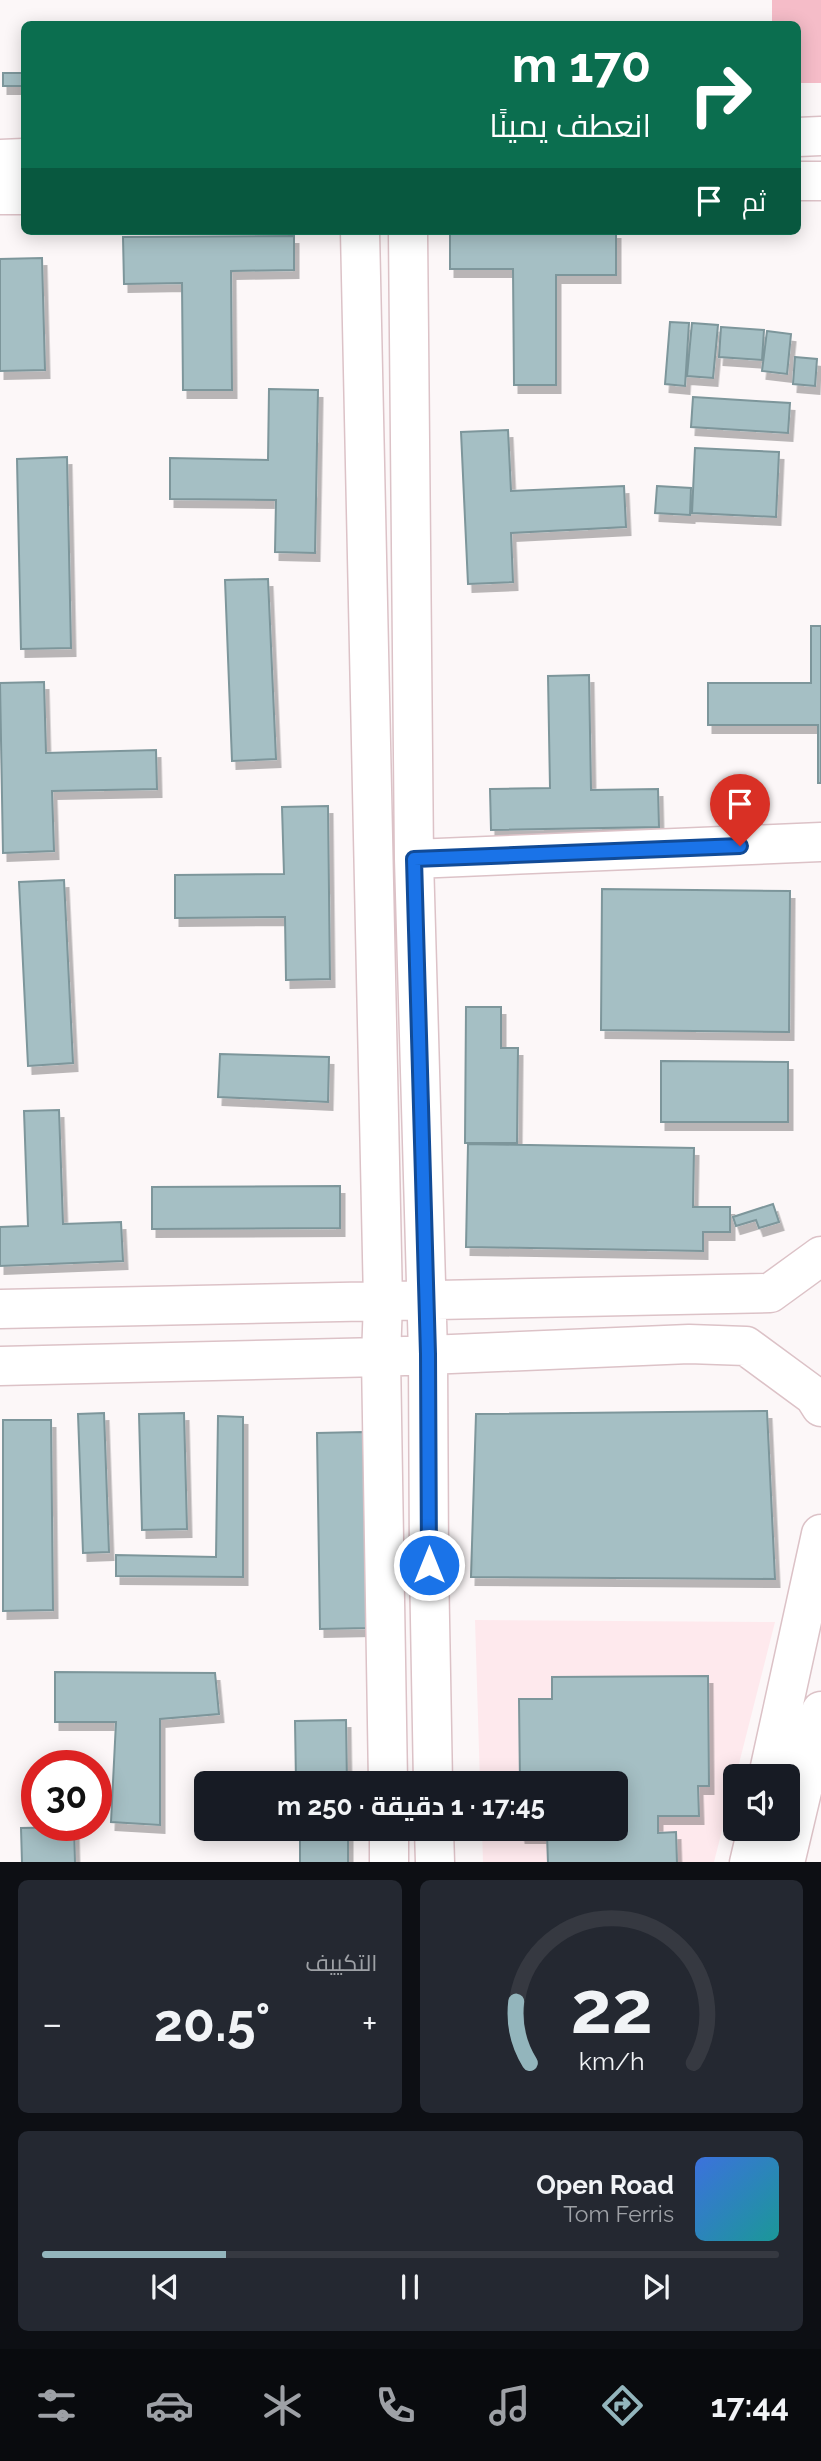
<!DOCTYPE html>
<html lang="ar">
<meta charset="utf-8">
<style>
body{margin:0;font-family:Raleway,Cairo,sans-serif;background:#242831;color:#f1f3f6;direction:rtl;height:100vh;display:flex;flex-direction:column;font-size:26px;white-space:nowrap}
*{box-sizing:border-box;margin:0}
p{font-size:23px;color:#9ea1a6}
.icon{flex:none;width:38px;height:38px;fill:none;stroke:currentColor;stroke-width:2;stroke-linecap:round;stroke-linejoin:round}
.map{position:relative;height:1862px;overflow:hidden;direction:ltr}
.drawer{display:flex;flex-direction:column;gap:18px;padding:18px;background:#0d0f14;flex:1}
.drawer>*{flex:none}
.banner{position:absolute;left:21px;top:21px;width:780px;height:214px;border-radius:10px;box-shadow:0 4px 18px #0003;direction:rtl;background:#0b6e4f;color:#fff;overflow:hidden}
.fabs{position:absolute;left:723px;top:1764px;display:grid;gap:14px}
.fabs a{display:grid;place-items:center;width:77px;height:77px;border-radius:10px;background:#171b24;box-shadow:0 4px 18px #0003;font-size:35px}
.speed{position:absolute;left:21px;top:1750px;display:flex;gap:14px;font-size:35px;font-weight:700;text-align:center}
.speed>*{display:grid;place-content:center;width:91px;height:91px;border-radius:50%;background:#171b24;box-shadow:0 4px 18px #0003;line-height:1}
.speed .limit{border:10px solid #d22;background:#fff;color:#111}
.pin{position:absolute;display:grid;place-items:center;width:60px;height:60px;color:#fff;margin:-72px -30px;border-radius:50% 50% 50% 0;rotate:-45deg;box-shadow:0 0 7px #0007}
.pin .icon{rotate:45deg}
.me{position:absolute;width:77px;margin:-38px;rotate:0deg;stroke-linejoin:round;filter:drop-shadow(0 0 5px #0008)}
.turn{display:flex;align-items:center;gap:24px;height:147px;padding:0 35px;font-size:32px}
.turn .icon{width:91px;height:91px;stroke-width:2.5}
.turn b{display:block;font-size:49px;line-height:60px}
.then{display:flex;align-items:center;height:66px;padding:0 35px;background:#0003;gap:14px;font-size:26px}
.big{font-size:52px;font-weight:700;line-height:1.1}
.drawer .widget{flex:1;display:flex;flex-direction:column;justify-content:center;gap:10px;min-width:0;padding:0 24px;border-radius:10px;background:#242831}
.drawer .dial{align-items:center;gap:0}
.dial svg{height:182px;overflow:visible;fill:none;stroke:#363941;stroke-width:7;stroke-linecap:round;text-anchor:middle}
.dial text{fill:#f1f3f6;stroke:none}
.song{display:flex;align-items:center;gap:21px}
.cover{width:84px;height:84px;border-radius:10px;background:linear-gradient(135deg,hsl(220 70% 55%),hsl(180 70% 35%))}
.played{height:7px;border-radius:4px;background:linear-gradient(90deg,#93b5bc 25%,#363941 25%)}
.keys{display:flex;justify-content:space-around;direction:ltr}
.heat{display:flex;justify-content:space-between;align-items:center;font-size:38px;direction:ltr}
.drawer .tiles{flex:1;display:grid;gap:18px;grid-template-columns:1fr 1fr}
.widget:last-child{grid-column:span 2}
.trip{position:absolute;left:194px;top:1771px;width:434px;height:70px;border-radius:10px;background:#171b24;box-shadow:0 4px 18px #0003;font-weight:700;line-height:70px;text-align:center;direction:rtl}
.tab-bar{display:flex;height:112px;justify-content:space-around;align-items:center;background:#090b0e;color:#9ea1a6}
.tab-bar .icon{width:49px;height:49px}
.tab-bar .current{color:#93b5bc}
.tab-bar b{font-size:32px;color:#f1f3f6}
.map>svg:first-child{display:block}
.built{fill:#fee9ed}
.green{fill:#f5bcc8}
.building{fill:#a5bfc4;stroke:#7d969b;stroke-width:2;filter:url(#shadow)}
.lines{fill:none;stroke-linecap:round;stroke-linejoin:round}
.minor-casing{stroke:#dcc2c7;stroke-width:41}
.major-casing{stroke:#dcc2c7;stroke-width:41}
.minor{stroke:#fff;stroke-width:38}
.major{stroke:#fff;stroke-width:38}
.route-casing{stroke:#114b97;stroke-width:18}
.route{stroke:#1a73e8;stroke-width:12}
</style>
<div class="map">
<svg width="821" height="1863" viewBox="0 0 821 1863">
<defs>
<filter id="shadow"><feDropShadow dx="4.5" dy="8" stdDeviation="0" flood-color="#0004"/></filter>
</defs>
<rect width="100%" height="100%" fill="#fcf7f8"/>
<path class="built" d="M475 1620 775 1622 714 1862H483L482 1829H616V1783H480Z"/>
<path class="green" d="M772 0H821V83H798V24H772Z"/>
<path class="building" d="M3 73H24V86H3Z
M450 231H616V275H556V385H514L513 269H450Z
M294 236V270L231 271 232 390H183L182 283 124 284 123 237Z
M42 258 45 370 0 371V259Z
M670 322 689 323 685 386 665 384Z
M692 323 718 325 713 378 687 376Z
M721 327 764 330 762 360 719 357Z
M767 331 791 334 787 374 762 371Z
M795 357 817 359 815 386 793 384Z
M269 389 318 390 315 553 275 552 276 500 170 499V458L268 460Z
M693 397 790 403 788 433 691 427Z
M508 430 511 491 624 486 626 527 511 533 513 582 468 584 461 432Z
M695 448 779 452 776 517 692 513Z
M67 457 71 648 21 649 17 459Z
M657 486 691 488 690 515 655 513Z
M268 579 276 759 232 761 225 580Z
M811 626H821V783H818V725H708V683H811Z
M589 675 591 790 658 789 659 827 491 830 490 789 550 788 548 676Z
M44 682 46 753 156 750 157 789 52 791 54 851 3 853 0 683Z
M328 806 330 979 286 980 285 917 175 918V875L284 874 282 807Z
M64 880 73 1063 28 1066 19 882Z
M602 889 790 891 789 1032 601 1030Z
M466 1007H501V1048H518L517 1143H465Z
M220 1054 329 1057 328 1102 218 1097Z
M661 1061 788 1062V1122H661Z
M59 1110 63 1224 121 1222 123 1261 0 1266V1227L28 1226 24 1111Z
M468 1144 694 1148 693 1207H730V1232H703V1251L466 1247Z
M340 1186V1228L152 1229V1187Z
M773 1204 779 1222 759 1228 756 1220 736 1226 733 1217Z
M767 1411 775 1579 471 1577 476 1414Z
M104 1413 109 1552 83 1553 78 1414Z
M184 1413 187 1529 142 1530 139 1414Z
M218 1416 243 1417V1577L116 1576V1555L216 1557Z
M3 1420H51L53 1610 3 1611Z
M363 1432 367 1628 320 1629 317 1433Z
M55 1672 215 1673 219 1714 160 1719V1825L111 1822 116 1722H55Z
M708 1676 709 1786H698L699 1816H658V1833L676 1832 677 1863H548L547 1835H521L520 1829H616V1783H520L519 1699H552V1677Z
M346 1720 347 1783H296L295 1721Z
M195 1789H206V1824H195Z
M74 1827 75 1863H22L21 1828Z
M300 1829H348V1863H300Z"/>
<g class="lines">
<defs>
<path id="minor" d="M798 137 821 136
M0 159 24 158
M798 181H821
M0 195H24
M360 231 383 1302 381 1357 388 1783
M408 231 414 859 428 1354 429 1565 433 1783
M414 859 821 842
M0 1309 770 1293 821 1256
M0 1366 381 1357 689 1344 746 1346 814 1396 821 1407
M389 1829V1863
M434 1829 435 1863"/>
<path id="major" d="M768 1776 821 1534
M749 1863 757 1829
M785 1863 821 1711"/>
</defs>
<use href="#minor" class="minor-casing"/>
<use href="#major" class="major-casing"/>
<use href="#minor" class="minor"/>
<use href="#major" class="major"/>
</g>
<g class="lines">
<defs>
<path id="route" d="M429 1565 428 1354 414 859 740 846"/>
</defs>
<use href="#route" class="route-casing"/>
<use href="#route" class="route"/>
</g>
</svg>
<div class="fabs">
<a><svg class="icon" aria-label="sound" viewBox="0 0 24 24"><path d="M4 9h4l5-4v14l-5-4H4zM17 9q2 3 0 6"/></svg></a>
</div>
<div class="speed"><div class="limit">30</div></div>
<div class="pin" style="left:740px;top:846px;background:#d93025"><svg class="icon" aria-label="arrive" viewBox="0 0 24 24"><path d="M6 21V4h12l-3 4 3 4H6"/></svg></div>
<svg class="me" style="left:429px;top:1565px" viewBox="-20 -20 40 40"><circle r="17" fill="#1a73e8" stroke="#fff" stroke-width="3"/><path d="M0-11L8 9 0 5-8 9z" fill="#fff"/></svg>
<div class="trip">17:45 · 1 دقيقة · 250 m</div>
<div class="banner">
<div class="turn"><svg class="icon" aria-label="right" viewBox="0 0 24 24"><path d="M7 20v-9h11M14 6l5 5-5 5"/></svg><div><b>170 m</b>انعطف يمينًا</div></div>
<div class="then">ثم<svg class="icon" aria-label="arrive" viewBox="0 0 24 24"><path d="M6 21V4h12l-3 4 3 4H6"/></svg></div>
</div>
</div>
<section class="drawer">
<div class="tiles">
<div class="widget dial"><svg viewBox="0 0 100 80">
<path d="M14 69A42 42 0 1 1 86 69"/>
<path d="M14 69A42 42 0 0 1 8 42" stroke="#93b5bc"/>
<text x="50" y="56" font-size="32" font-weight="700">22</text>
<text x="50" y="72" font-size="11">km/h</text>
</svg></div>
<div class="widget"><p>التكييف</p>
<div class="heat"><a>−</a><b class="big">20.5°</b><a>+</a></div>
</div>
<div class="widget">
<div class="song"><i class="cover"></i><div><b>Open Road</b><p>Tom Ferris</p></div></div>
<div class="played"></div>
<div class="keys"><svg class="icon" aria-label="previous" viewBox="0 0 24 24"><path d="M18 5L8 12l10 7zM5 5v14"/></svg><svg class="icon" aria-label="pause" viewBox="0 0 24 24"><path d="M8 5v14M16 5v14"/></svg><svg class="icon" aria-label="next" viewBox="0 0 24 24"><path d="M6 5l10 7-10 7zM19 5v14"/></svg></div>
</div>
</div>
</section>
<nav class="tab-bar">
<b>17:44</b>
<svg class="icon current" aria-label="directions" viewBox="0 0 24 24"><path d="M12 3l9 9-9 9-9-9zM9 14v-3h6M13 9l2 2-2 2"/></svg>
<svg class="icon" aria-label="music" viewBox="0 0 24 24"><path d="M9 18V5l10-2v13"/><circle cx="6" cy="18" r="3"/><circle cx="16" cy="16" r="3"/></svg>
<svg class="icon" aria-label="phone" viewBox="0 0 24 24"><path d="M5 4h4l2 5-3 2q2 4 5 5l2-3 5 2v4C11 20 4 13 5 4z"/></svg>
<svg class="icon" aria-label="climate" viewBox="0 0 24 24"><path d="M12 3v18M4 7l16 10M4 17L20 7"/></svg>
<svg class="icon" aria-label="car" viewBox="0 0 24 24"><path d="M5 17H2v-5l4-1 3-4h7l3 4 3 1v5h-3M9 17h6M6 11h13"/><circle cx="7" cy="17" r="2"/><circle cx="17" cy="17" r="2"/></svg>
<svg class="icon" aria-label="filters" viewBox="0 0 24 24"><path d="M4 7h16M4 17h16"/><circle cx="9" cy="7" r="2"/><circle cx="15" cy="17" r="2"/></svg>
</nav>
